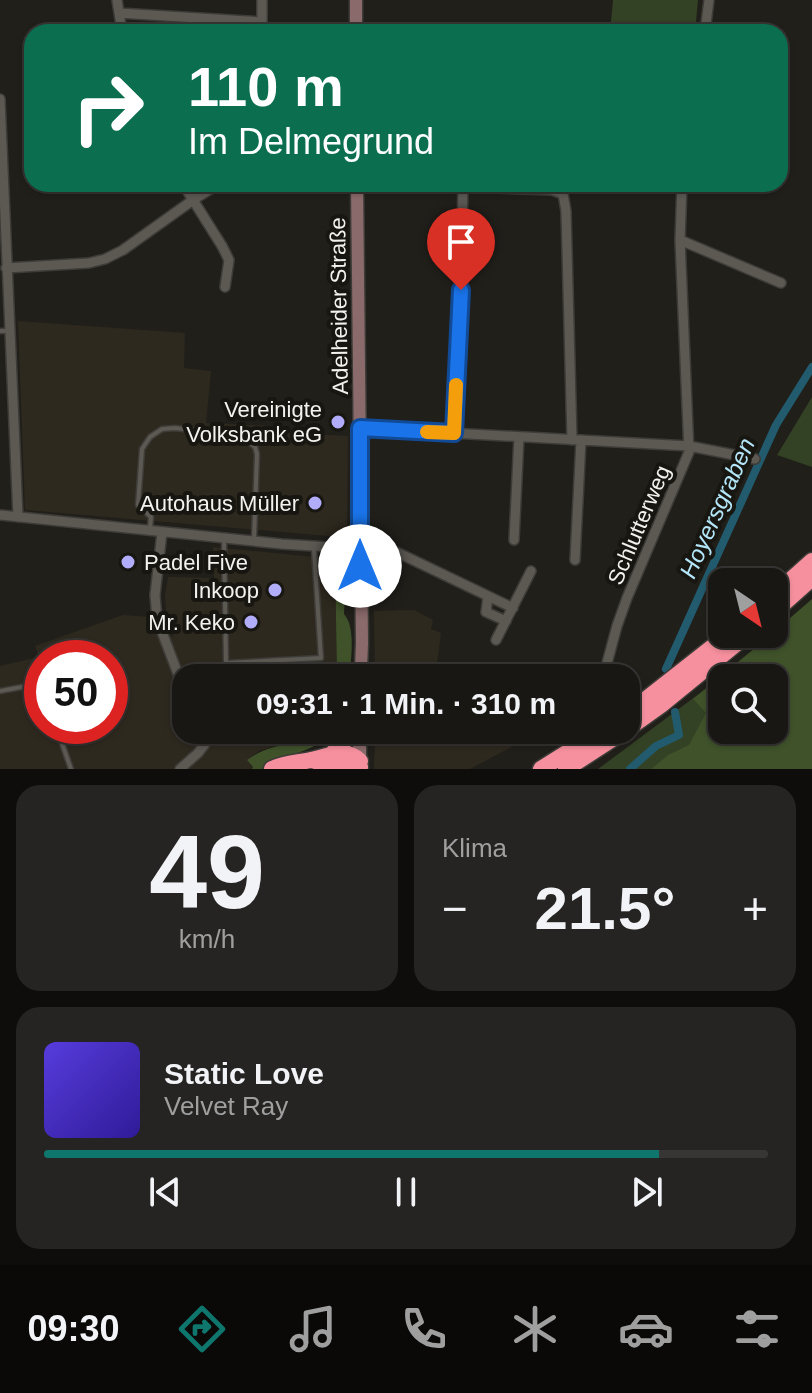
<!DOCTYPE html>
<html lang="de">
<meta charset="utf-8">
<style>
body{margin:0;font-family:Helvetica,sans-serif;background:#262422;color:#f1f3f6;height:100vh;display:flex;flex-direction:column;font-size:30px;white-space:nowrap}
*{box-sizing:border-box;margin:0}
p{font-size:26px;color:#9f9fa0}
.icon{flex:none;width:44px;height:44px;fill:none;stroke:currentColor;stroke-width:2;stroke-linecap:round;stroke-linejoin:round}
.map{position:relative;height:769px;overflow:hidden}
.details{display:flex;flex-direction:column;gap:16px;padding:16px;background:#0e0d0b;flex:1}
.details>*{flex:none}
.banner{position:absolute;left:24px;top:24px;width:764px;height:168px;border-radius:24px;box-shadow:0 2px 6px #0004,0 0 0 2px #373634;background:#0b6e4f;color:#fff;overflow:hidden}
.needle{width:52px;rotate:145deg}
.fabs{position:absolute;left:708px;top:568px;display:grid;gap:16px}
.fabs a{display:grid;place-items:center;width:80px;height:80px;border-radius:16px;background:#191714;box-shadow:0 2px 6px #0004,0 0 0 2px #373634;font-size:40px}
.speed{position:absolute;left:24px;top:640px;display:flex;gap:16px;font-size:40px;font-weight:700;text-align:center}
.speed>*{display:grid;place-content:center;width:104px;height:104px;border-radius:50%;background:#191714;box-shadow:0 2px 6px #0004,0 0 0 2px #373634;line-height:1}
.speed .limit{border:12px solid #d22;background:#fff;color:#111}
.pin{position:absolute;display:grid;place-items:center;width:68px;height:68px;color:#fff;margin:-82px -34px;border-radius:50% 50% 50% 0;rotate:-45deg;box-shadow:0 0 8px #0007}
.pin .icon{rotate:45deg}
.me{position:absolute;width:88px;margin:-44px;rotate:0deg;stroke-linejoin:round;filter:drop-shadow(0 0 6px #0008)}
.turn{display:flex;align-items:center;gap:28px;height:168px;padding:0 32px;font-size:36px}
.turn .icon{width:104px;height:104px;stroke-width:2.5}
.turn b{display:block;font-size:56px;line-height:68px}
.big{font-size:60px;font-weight:600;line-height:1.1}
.details .widget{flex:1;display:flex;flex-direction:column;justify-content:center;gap:12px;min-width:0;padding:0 28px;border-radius:24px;background:#262422}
.details .dial{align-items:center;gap:0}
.dial b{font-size:104px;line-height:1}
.song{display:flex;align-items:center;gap:24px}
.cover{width:96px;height:96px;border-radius:12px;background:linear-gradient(135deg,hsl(250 70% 55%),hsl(250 70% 35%))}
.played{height:8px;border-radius:4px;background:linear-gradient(90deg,#0f766e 85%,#373634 85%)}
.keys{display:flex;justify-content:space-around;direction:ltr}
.heat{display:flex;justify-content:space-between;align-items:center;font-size:44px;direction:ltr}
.details .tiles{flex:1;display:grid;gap:16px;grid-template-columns:1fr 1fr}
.widget:last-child{grid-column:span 2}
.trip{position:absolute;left:172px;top:664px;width:468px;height:80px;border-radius:24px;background:#191714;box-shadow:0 2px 6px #0004,0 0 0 2px #373634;font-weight:600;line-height:80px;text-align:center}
.dock{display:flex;height:128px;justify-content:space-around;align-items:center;background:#0a0908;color:#9f9fa0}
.dock .icon{width:56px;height:56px}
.dock .current{color:#0f766e}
.dock b{font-size:36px;color:#f1f3f6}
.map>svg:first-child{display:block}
.built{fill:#2e291f;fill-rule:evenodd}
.green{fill:#334124;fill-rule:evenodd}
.forest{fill:#3f522a;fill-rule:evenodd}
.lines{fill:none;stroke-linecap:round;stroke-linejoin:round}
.canal{stroke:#225b6e;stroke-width:8}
.service-casing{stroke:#3e3c38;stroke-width:7}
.minor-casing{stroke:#3e3c38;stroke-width:12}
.secondary-casing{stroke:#3e3c38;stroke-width:15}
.motorway-casing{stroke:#3e3c38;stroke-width:19}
.service{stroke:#5c5953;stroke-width:4}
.minor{stroke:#5c5953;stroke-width:9}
.secondary{stroke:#8a6a6a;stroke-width:12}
.motorway{stroke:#f6909e;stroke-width:16}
.route-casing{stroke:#114b97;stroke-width:20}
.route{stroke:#1a73e8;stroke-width:14}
.slow{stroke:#f59e0b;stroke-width:14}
.poi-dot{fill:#b1adfa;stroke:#181611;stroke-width:3}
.labels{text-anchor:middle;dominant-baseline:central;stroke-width:8;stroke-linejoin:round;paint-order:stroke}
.street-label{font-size:22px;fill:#f3f2ee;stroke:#181611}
.poi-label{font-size:22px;fill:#f3f2ee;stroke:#181611;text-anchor:end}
.water-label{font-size:24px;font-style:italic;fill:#b4e6f9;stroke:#181611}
</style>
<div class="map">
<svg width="812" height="769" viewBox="0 0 812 769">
<rect width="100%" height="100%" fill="#211f1a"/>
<path class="built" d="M18 321 185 333 184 368 211 371 206 423 274 426V432L348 436 347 529 340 537 26 510 25 509Z
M213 547 335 559 337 678H186V730H302L291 744 274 746 259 751 247 760 253 768 252 769H0V666L39 657 35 646 123 615 149 617 174 638 166 611 165 595 168 577 214 578ZM42 658H110V726H42Z
M414 610 433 620 431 629 441 633 437 663 514 672 526 678H375L374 611Z
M395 730H543L470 769H374L375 743H385L386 739H394Z"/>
<path class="green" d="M613 0H698L695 32H610Z
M812 397V467L777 455Z
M770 641 812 769H598ZM722 678H774V730H722Z"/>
<path class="forest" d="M335 559 342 561C353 575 344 596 344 614 356 627 351 660 349 678H337Z
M812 599V769H651L668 755 689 745 706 713 693 699 772 634H774V632ZM722 678H774V730H722Z
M303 730H329C318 755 282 752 263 769H252L253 767 247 760C261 750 274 746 291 744Z"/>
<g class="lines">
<path class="canal" d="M666 669 776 425 812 367
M630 769 656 746 679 735 675 712"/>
<defs>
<path id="service" d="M0 331H9
M150 528 151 517 138 505 142 449 150 437 162 429 175 428 236 435 247 440 255 447 257 454 254 539
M224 541 226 663
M180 672 190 669 227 667 226 663 321 658 314 549
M0 691 38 684 42 691
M56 726 71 769"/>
<path id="minor" d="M117 0 122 32
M262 0V32
M119 13 262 22
M705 32 709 0
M0 99 18 517
M183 184 222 246 229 260 225 287
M463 187 552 190 563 194 566 211 572 440
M680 240 781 283
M6 268 89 263 105 259 123 250 193 200 219 184
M360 428 689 446 755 459
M454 433 461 290 463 184
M0 515 282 544 360 549 388 548 513 608
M162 532 155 595 157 619 186 695
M514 540 519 437
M575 560 581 440
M488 596 486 612 506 621
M496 640 531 571
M603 678 617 626 627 598 689 452 680 240 682 184
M180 769 198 753 205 744 199 730"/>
<path id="secondary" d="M356 0V32
M357 184 362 643 361 668 358 678
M354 730 360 748V766"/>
<path id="motorway" d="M774 595 812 561
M774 612 812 578
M626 715 729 634
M626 730 661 705 748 634
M333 753 346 739 349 730
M315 761 360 767
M272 769C285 763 297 763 311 760 328 757 344 746 360 761
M541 769 603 730
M566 769 626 730"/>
</defs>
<use href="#service" class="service-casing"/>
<use href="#minor" class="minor-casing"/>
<use href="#secondary" class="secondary-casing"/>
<use href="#motorway" class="motorway-casing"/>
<use href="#service" class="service"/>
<use href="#minor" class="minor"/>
<use href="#secondary" class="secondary"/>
<use href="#motorway" class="motorway"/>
</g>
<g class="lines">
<defs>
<path id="route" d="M360 566V428L454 433 461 290"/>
</defs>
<use href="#route" class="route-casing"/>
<use href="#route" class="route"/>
<path class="slow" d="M427 432 454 433 456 385"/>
</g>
<g class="poi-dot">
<circle cx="338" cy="422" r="8"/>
<circle cx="315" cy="503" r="8"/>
<circle cx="128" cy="562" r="8"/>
<circle cx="275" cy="590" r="8"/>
<circle cx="251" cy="622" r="8"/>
</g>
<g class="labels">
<g class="street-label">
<text transform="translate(339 306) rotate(-91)">Adelheider Straße</text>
<text transform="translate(639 525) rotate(-67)">Schlutterweg</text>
</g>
<g class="poi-label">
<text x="322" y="409">Vereinigte<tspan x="322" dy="25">Volksbank eG</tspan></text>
<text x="299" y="503">Autohaus Müller</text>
<text x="144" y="562" text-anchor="start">Padel Five</text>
<text x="259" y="590">Inkoop</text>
<text x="235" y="622">Mr. Keko</text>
</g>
<g class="water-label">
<text transform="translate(717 508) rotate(-66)">Hoyersgraben</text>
</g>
</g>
</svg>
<div class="fabs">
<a><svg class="needle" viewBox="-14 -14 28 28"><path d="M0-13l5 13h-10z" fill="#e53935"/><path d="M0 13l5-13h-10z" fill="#9f9fa0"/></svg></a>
<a><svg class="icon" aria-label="search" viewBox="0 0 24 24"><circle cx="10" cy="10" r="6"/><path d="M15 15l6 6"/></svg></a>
</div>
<div class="speed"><div class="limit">50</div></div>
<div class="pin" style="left:461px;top:290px;background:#d93025"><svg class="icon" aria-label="arrive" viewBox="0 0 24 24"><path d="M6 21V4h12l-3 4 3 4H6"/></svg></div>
<svg class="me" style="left:360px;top:566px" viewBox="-20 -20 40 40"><circle r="19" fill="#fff"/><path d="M0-13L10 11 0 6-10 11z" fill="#1a73e8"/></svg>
<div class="trip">09:31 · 1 Min. · 310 m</div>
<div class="banner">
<div class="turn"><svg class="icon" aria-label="right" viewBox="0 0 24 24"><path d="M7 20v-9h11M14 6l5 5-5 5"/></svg><div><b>110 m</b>Im Delmegrund</div></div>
</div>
</div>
<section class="details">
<div class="tiles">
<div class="widget dial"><b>49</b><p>km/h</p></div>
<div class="widget"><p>Klima</p>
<div class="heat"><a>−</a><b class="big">21.5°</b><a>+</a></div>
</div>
<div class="widget">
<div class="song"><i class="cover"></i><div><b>Static Love</b><p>Velvet Ray</p></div></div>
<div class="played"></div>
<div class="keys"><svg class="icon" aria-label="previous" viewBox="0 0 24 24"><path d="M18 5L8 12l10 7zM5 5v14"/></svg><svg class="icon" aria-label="pause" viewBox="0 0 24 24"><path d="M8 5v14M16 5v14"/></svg><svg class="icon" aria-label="next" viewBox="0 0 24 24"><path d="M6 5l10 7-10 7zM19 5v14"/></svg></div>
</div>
</div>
</section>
<nav class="dock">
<b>09:30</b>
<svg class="icon current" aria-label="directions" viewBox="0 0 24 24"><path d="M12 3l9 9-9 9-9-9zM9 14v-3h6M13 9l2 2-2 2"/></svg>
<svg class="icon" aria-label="music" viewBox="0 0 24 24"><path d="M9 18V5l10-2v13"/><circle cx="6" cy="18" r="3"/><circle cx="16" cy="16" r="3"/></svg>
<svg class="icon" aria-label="phone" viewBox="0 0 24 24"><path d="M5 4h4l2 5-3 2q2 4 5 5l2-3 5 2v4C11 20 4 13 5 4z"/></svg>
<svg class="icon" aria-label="climate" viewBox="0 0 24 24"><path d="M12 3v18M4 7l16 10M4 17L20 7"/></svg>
<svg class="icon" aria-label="car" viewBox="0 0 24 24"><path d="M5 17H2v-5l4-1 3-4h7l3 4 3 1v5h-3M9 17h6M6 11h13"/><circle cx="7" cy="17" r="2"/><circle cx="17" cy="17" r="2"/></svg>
<svg class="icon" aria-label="filters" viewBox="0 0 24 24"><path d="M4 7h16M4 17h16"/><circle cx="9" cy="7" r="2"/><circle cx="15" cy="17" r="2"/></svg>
</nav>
